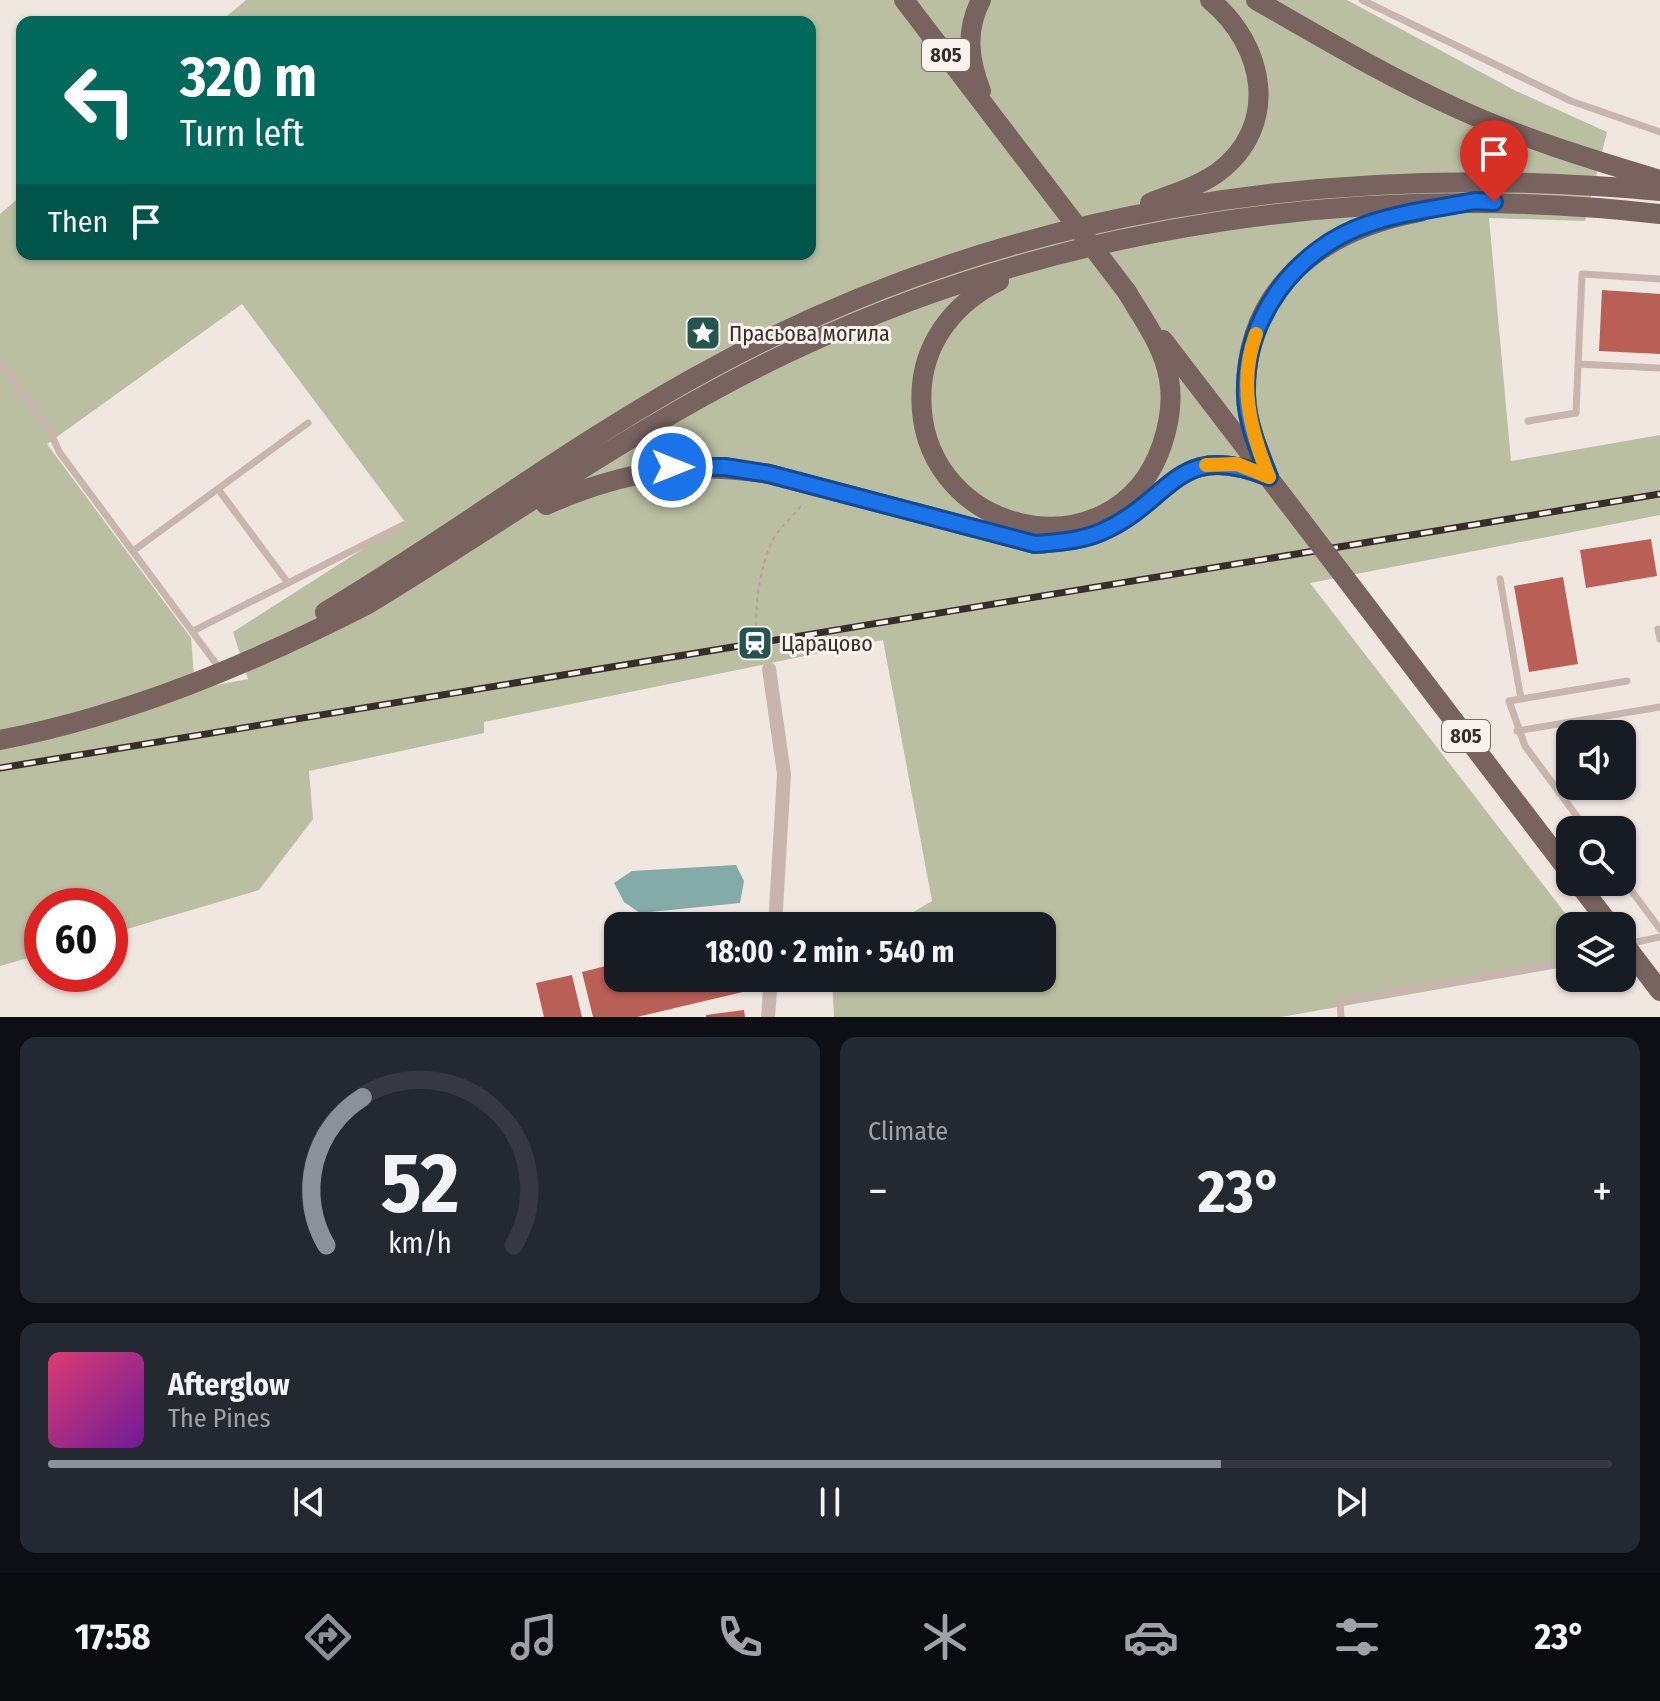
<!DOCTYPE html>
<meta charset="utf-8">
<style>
body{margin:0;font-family:"Fira Sans Condensed",sans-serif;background:#242831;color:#f1f3f6;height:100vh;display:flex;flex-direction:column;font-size:30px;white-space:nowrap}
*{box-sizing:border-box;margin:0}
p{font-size:26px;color:#9ea1a6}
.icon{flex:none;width:44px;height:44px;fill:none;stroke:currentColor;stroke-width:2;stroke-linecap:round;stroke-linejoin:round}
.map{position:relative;height:1017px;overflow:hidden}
.panel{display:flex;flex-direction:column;gap:20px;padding:20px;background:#0d0f14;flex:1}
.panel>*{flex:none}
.guide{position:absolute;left:16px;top:16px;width:800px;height:244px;border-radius:16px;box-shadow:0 2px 6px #0004;background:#00695c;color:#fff;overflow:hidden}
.fabs{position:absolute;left:1556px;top:720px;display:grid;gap:16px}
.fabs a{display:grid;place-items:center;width:80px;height:80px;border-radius:16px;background:#171b24;box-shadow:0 2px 6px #0004;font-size:40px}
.speed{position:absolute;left:24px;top:888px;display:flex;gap:16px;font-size:40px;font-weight:700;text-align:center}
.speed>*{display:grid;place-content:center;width:104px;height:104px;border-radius:50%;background:#171b24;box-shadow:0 2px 6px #0004;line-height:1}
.speed .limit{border:12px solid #d22;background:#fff;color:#111}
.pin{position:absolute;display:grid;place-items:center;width:68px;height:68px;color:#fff;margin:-82px -34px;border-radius:50% 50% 50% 0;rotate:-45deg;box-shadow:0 0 8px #0007}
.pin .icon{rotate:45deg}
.me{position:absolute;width:88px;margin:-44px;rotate:90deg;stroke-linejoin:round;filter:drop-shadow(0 0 6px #0008)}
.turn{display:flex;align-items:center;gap:28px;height:168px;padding:0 32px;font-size:36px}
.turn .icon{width:104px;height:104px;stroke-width:2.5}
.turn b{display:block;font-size:56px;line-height:68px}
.then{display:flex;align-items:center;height:76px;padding:0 32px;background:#0003;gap:16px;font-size:30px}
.big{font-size:60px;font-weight:700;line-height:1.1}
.panel .tile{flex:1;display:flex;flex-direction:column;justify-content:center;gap:12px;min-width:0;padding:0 28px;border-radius:16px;background:#242831}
.panel .dial{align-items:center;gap:0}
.dial svg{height:208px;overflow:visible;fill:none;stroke:#363941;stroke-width:7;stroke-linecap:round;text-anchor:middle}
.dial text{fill:#f1f3f6;stroke:none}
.song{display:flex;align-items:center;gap:24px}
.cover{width:96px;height:96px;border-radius:12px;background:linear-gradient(135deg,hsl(340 70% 55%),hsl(280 70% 35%))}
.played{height:8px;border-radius:4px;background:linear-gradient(90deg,#8c9099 75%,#363941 75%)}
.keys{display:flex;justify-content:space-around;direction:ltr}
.heat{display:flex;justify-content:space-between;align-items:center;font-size:44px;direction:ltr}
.panel .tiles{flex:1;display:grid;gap:20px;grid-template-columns:1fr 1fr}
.tile:last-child{grid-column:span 2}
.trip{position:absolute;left:604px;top:912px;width:452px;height:80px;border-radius:16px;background:#171b24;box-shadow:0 2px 6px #0004;font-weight:700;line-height:80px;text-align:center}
.tab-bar{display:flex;height:128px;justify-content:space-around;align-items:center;background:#090b0e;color:#9ea1a6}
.tab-bar .icon{width:56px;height:56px}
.tab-bar .active{color:#8c9099}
.tab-bar b{font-size:36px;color:#f1f3f6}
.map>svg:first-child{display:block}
.green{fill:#babfa2;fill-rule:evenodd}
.water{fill:#83aba7}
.building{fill:#ba5f56}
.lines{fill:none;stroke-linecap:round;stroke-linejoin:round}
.path{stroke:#b4a098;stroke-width:2;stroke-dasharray:4 4;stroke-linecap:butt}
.lane{stroke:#c8b6ae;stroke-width:7}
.street{stroke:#c8b6ae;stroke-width:14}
.primary{stroke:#78635e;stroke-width:20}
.rail-casing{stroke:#372d2b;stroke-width:7}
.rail{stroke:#f9f2ed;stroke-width:4;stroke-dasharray:12;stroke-linecap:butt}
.primary-bridge{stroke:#78635e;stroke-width:20}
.route-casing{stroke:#114b97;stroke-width:20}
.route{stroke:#1a73e8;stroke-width:14}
.slow{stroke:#f59e0b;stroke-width:14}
.labels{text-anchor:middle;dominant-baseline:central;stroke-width:6;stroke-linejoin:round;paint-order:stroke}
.shield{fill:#f9f2ed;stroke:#716865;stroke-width:2}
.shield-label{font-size:20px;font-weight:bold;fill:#372d2b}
.poi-label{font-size:22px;fill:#372d2b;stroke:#f9f2ed;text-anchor:start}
</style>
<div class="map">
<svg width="1660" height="1017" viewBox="0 0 1660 1017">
<rect width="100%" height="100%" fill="#f1e7e1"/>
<path class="green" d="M246 0H1347L1516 91 1607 132 1585 221 1489 218 1511 461 1660 435V515L1310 583 1575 926H1570V966L1281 1017H834L832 978H1042V926H890L932 901 883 640 484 722V733L309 771 313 819 259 890 110 934V906H42V954L0 966V214L22 195V254H810V22H220ZM242 304 405 522 233 632 248 679 195 689 191 638 47 444Z"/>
<path class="water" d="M736 865 744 881 740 903 640 913 624 902 614 883 632 871Z"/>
<path class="building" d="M1602 290 1660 294V354L1599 351Z
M1651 539 1657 576 1586 588 1580 550Z
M1563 577 1578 664 1529 672 1514 586Z
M618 963V978H744L747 991 637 1017H593L582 972Z
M572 975 582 1017H544L536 983Z
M744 1010 745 1017H706V1015Z"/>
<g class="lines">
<path class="path" d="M762 657C749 631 759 562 775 536 783 524 795 515 803 503"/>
<path class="lane" d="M1362 0 1571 101 1660 132
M0 363 48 428 60 453 220 669
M1578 364 1660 368
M1528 421 1576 413 1582 274 1660 279
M218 489 288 583
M133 551 308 423
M1500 579 1521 699
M1658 629 1660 639
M193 631 403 525
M1517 731 1660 707
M1587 830 1525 746 1509 701 1627 681
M1622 878 1660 929
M1627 944 1660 937
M1341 1017 1340 1001 1570 962"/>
<path class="street" d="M769 669 784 774 775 926
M768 1017 771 978"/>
<path class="primary" d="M904 0 1043 182
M1256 0C1321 37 1386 76 1454 107 1521 138 1590 159 1660 180
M981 91C969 60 965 31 981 0
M1150 203C1172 194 1197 187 1217 173 1281 126 1265 45 1210 0
M999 281C958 301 927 337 922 384 909 536 1115 582 1162 445 1169 424 1173 401 1169 379 1164 347 1143 319 1127 292
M1163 340 1301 520
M1269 477C1258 451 1247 423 1246 395 1244 287 1323 230 1420 212
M546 505C623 471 686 461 769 474L1035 544C1058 542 1080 541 1101 532 1174 500 1175 439 1269 477
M1362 600 1570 873
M325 612C456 534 576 441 710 369 1003 209 1330 160 1660 191
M0 740C129 715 251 664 368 604 510 518 647 418 798 348 1065 223 1368 181 1660 214
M1577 882 1611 926
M1622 941 1660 991"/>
<defs>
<path id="rail" d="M0 768 1660 494"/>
</defs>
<use href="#rail" class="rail-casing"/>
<use href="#rail" class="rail"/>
<path class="primary-bridge" d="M1043 182 1127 292
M1301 520 1362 600"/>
</g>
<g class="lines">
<defs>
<path id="route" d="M672 467H725L769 474 1035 544C1058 542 1080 541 1101 532 1174 500 1175 439 1269 477 1259 451 1247 424 1246 396 1243 319 1296 248 1368 224 1402 212 1440 208 1475 201L1494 202"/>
</defs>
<use href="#route" class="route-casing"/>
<use href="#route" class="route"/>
<path class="slow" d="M1206 465 1237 464 1269 477C1250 430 1238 383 1256 334"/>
</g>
<defs>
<symbol id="sight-square" viewBox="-11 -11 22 22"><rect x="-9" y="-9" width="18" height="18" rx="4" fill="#255551" stroke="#f9f2ed"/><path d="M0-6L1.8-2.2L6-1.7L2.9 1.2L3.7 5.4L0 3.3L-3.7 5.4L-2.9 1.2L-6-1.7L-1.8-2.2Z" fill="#fff"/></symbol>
<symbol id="station-square" viewBox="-11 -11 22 22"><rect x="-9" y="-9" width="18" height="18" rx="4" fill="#255551" stroke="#f9f2ed"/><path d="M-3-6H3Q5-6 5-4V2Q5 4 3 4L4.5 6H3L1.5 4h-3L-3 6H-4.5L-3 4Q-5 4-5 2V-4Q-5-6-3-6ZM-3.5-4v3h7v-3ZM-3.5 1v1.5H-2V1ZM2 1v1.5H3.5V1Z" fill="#fff"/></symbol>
</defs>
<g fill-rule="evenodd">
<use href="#sight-square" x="683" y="313" width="40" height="40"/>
<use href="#station-square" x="735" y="623" width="40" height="40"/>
</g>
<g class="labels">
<g class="shield">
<rect x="922" y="39" width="48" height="32" rx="6"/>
<rect x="1442" y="720" width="48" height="32" rx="6"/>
</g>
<g class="shield-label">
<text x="946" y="55">805</text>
<text x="1466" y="736">805</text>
</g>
<g class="poi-label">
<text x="729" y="333">Прасьова могила</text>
<text x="781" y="643">Царацово</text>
</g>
</g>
</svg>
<div class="fabs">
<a><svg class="icon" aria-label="sound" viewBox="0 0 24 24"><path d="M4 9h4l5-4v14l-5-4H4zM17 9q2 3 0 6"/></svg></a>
<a><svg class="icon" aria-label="search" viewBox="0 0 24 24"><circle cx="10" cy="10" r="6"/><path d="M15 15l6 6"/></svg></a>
<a><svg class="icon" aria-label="layers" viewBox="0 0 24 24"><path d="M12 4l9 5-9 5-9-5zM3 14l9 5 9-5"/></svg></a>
</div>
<div class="speed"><div class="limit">60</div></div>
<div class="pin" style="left:1494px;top:202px;background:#d93025"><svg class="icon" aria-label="arrive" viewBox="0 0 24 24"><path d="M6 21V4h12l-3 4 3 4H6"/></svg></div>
<svg class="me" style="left:672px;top:467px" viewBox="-20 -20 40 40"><circle r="17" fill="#1a73e8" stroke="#fff" stroke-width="3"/><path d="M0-11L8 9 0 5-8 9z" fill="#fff"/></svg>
<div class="trip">18:00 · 2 min · 540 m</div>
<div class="guide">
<div class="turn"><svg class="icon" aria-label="left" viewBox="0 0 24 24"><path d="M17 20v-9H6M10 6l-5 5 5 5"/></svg><div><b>320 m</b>Turn left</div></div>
<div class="then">Then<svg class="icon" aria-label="arrive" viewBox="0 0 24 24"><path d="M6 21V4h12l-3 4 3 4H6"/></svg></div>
</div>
</div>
<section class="panel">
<div class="tiles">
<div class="tile dial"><svg viewBox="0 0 100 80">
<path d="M14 69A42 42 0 1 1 86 69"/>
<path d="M14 69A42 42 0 0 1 28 12" stroke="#8c9099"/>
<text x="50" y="56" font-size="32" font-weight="700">52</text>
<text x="50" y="72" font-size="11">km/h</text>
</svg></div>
<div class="tile"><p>Climate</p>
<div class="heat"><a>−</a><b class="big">23°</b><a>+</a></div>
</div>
<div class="tile">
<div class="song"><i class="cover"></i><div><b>Afterglow</b><p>The Pines</p></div></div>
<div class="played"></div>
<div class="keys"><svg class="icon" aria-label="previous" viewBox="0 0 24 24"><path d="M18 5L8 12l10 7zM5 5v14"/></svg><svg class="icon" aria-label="pause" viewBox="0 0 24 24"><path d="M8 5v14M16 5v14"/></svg><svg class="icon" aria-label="next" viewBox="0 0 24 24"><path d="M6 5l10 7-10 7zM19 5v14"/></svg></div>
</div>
</div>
</section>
<nav class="tab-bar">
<b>17:58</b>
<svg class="icon active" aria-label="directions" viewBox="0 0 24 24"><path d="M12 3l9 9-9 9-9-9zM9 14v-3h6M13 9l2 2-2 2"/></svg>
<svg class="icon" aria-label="music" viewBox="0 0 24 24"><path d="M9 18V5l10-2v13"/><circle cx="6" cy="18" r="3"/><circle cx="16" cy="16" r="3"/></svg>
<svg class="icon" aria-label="phone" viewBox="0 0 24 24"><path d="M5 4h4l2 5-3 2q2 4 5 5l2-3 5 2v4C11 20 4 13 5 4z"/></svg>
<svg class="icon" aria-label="climate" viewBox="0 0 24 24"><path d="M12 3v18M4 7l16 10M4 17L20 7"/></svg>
<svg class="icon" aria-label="car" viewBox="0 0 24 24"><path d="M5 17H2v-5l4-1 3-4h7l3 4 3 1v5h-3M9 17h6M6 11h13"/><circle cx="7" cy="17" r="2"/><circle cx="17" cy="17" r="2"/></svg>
<svg class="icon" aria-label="filters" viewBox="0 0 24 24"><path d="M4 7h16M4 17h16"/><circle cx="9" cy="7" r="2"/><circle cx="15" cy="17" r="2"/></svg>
<b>23°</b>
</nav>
